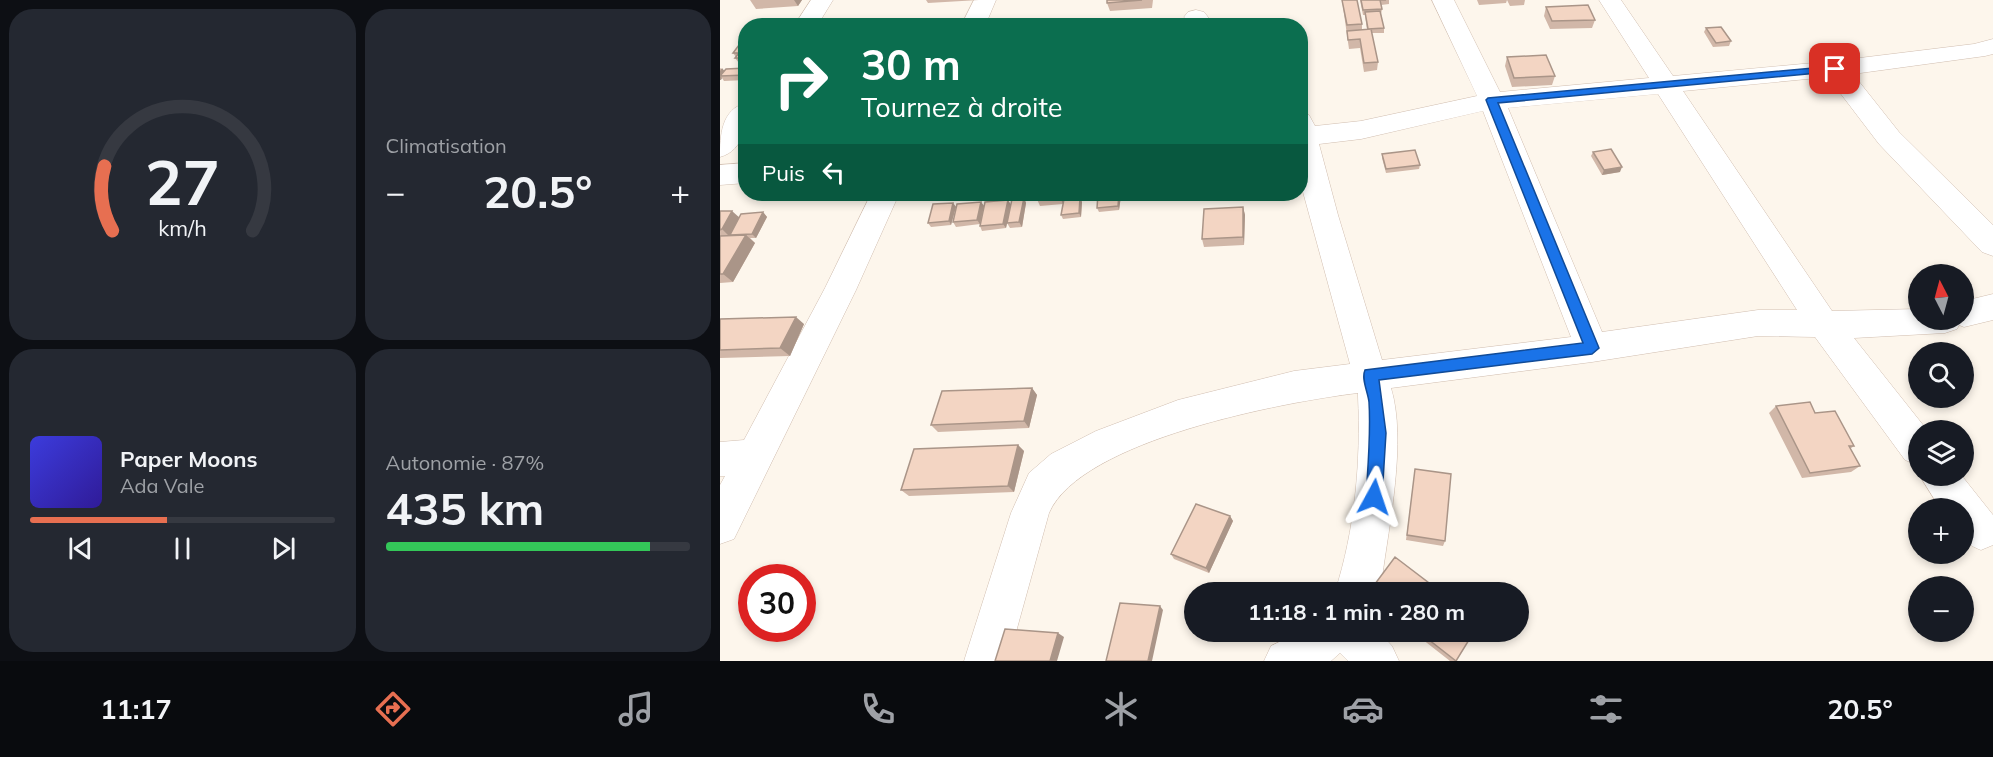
<!DOCTYPE html>
<html lang="fr">
<meta charset="utf-8">
<style>
body{margin:0;font-family:Mulish,sans-serif;background:#242831;color:#f1f3f6;height:100vh;display:flex;flex-direction:column;font-size:22px;white-space:nowrap}
*{box-sizing:border-box;margin:0}
p{font-size:20px;color:#9ea1a6}
.icon{flex:none;width:33px;height:33px;fill:none;stroke:currentColor;stroke-width:2;stroke-linecap:round;stroke-linejoin:round}
.map{position:relative;flex:1;overflow:hidden}
.sheet{display:flex;flex-direction:column;gap:9px;padding:9px;background:#0d0f14;width:720px}
.sheet>*{flex:none}
.top-card{position:absolute;left:18px;top:18px;width:570px;height:183px;border-radius:24px;box-shadow:0 3px 9px #0003;background:#0b6e4f;color:#fff;overflow:hidden}
.needle{width:39px;rotate:354deg}
.buttons{position:absolute;left:1188px;top:264px;display:grid;gap:12px}
.buttons a{display:grid;place-items:center;width:66px;height:66px;border-radius:50%;background:#171b24;box-shadow:0 3px 9px #0003;font-size:30px}
.speed{position:absolute;left:18px;top:564px;display:flex;gap:12px;font-size:30px;font-weight:700;text-align:center}
.speed>*{display:grid;place-content:center;width:78px;height:78px;border-radius:50%;background:#171b24;box-shadow:0 3px 9px #0003;line-height:1}
.speed .limit{border:9px solid #d22;background:#fff;color:#111}
.pin{position:absolute;display:grid;place-items:center;width:51px;height:51px;color:#fff;margin:-26px;border-radius:12px;box-shadow:0 3px 9px #0006}
.me{position:absolute;width:66px;margin:-33px;rotate:5deg;stroke-linejoin:round;filter:drop-shadow(0 0 4px #0008)}
.turn{display:flex;align-items:center;gap:21px;height:126px;padding:0 24px;font-size:27px}
.turn .icon{width:78px;height:78px;stroke-width:2.5}
.turn b{display:block;font-size:42px;line-height:51px}
.then{display:flex;align-items:center;height:57px;padding:0 24px;background:#0003;gap:12px;font-size:22px}
.big{font-size:45px;font-weight:700;line-height:1.1}
.sheet .tile{flex:1;display:flex;flex-direction:column;justify-content:center;gap:9px;min-width:0;padding:0 21px;border-radius:24px;background:#242831}
.sheet .dial{align-items:center;gap:0}
.dial svg{height:156px;overflow:visible;fill:none;stroke:#363941;stroke-width:7;stroke-linecap:round;text-anchor:middle}
.dial text{fill:#f1f3f6;stroke:none}
.song{display:flex;align-items:center;gap:18px}
.cover{width:72px;height:72px;border-radius:9px;background:linear-gradient(135deg,hsl(240 70% 55%),hsl(250 70% 35%))}
.played{height:6px;border-radius:3px;background:linear-gradient(90deg,#e76f51 45%,#363941 45%)}
.keys{display:flex;justify-content:space-around;direction:ltr}
.heat{display:flex;justify-content:space-between;align-items:center;font-size:33px;direction:ltr}
.charge{height:9px;border-radius:4px;background:linear-gradient(90deg,#34c759 87%,#363941 0)}
.sheet .tiles{flex:1;display:grid;gap:9px;grid-template-columns:repeat(2,1fr)}
.trip{position:absolute;left:464px;top:582px;width:345px;height:60px;border-radius:30px;background:#171b24;box-shadow:0 3px 9px #0003;font-weight:700;line-height:60px;text-align:center}
.tab-bar{display:flex;height:96px;justify-content:space-around;align-items:center;background:#090b0e;color:#9ea1a6}
.tab-bar .icon{width:42px;height:42px}
.tab-bar .selected{color:#e76f51}
.tab-bar b{font-size:27px;color:#f1f3f6}
main{display:flex;flex:1;min-height:0}
.map>svg:first-child{display:block}
.lines{fill:none;stroke-linecap:round;stroke-linejoin:round}
.minor-casing{stroke:#d1beb0;stroke-width:1}
.minor{fill:#fff;fill-rule:evenodd}
.wall{fill:#d1b7a8}
.shaded-wall{fill:#aa9588}
.building{fill:#f3d5c3;stroke:#aa9588;stroke-width:1.5}
.route{fill:#1a73e8;stroke:#114b97;stroke-width:1.5}
</style>
<main>
<section class="sheet">
<div class="tiles">
<div class="tile dial"><svg viewBox="0 0 100 80">
<path d="M14 69A42 42 0 1 1 86 69"/>
<path d="M14 69A42 42 0 0 1 10 36" stroke="#e76f51"/>
<text x="50" y="56" font-size="32" font-weight="700">27</text>
<text x="50" y="72" font-size="11">km/h</text>
</svg></div>
<div class="tile"><p>Climatisation</p>
<div class="heat"><a>−</a><b class="big">20.5°</b><a>+</a></div>
</div>
<div class="tile">
<div class="song"><i class="cover"></i><div><b>Paper Moons</b><p>Ada Vale</p></div></div>
<div class="played"></div>
<div class="keys"><svg class="icon" aria-label="previous" viewBox="0 0 24 24"><path d="M18 5L8 12l10 7zM5 5v14"/></svg><svg class="icon" aria-label="pause" viewBox="0 0 24 24"><path d="M8 5v14M16 5v14"/></svg><svg class="icon" aria-label="next" viewBox="0 0 24 24"><path d="M6 5l10 7-10 7zM19 5v14"/></svg></div>
</div>
<div class="tile"><p>Autonomie · 87%</p><b class="big">435 km</b><div class="charge"></div></div>
</div>
</section>
<div class="map">
<svg width="1273" height="661" viewBox="0 0 1273 661">
<rect width="100%" height="100%" fill="#fdf6ec"/>
<g class="lines">
<defs>
<path id="minor" d="M91 0H113L97 26H74Z
M254 0H276L265 26H241Z
M712 0H734L780 92 929 78 879 0H901L953 76 1115 61 1254 44 1273 39V54L1265 56 1133 74 1179 132 1273 225V256L1262 252 1159 144 1108 77 963 91 1112 311 1198 309V320H1244V301L1273 294V320L1244 327 1239 325 1237 329 1225 333 1134 338 1207 430H1198V465L1185 460 1095 337 1038 336 872 362 671 388C687 440 669 525 662 578L656 592H615C635 530 641 462 638 396V393C564 402 361 440 329 513L288 661H244L291 513 309 473 331 454 376 431 458 400 574 371 630 364 580 181V112L589 115 595 126 641 121 757 96ZM938 94 1077 310H1038L882 332 788 108ZM763 111 851 337 662 360 618 215 599 144 641 139Z
M476 10 484 12 495 26H471L464 17 468 12Z
M26 103C26 124 25 150 0 157 0 136 1 109 26 103Z
M26 163V183L0 185V165Z
M151 194H179L136 290 14 539 0 544V485L5 476H0V442L24 440 105 288Z
M1200 476H1242L1273 515V545L1261 550C1237 541 1244 531 1244 508H1220Z
M580 632H659L672 646 679 661H628L620 653 611 661H544L551 646Z"/>
</defs>
<use href="#minor" class="minor-casing"/>
<use href="#minor" class="minor"/>
</g>
<path class="wall" d="M30 0H82L78 6 36 9Z
M206 0H259L208 3Z
M387 0H433L432 8 390 11 387 3Z
M622 0H637L642 24V30H647L645 15H643L640 0H669V4L661 5 662 9 661 14 664 28V33H651L658 62 657 70 644 72 640 48 629 49Z
M757 0H787L786 3 759 5Z
M787 0H805L804 5 790 6Z
M826 7 875 20 872 28 830 29 824 16Z
M986 28 1011 41 1009 46 993 47 984 32Z
M26 45V63H19L15 58 16 57 13 53Z
M787 57 835 76 832 85 792 87 785 66Z
M0 68 4 71 26 68V80L4 81 2 78 0 80Z
M873 152 900 172 882 175 871 156Z
M662 154 700 165 699 169 666 173 662 158Z
M344 194 343 204 320 206 316 197Z
M345 194H400L401 196 399 210 379 212 377 208 378 195 347 197Z
M304 198 306 203 302 227 290 228 287 223Z
M360 198 362 202 361 217 343 219 341 215Z
M288 200 291 205 286 228 262 231 260 226Z
M261 202 264 206 260 224 236 227 233 222Z
M233 203 236 207 231 225 211 227 208 223Z
M523 207 525 215 524 245 484 247 482 239Z
M0 211 19 217 43 212 47 217 36 238H30L35 243 13 282 0 283Z
M0 319 84 324 70 356 0 358Z
M312 388 317 395 309 428 218 432 211 425Z
M1056 406 1095 413 1134 446 1130 449 1140 466 1131 472 1082 478 1049 413Z
M298 445 304 451 294 492 189 496 181 490Z
M695 469 725 541 723 546 686 540Z
M510 516 513 521 489 573 454 559 451 554Z
M693 632H747L736 661H730Z"/>
<path class="shaded-wall" d="M74 0H82L78 6Z
M2 68 6 73 0 76 2 78 1 80H0V71Z
M902 167 900 172 882 175 884 170Z
M339 194H344L343 204 339 195Z
M399 194H400L401 196 399 210 398 206Z
M304 198 306 203 302 227 299 222Z
M360 198 362 202 361 217 359 213Z
M288 200 291 205 286 228 283 224Z
M261 202 264 206 260 224 257 220Z
M233 203 236 207 231 225 229 221Z
M523 207 525 215 524 245 523 237Z
M12 211 21 219 11 238 2 229Z
M43 212 47 217 36 238 32 234Z
M26 235 35 243 13 282 3 274Z
M76 317 84 324 70 356 60 348Z
M312 388 317 395 309 428 304 421Z
M298 445 304 451 294 492 288 486Z
M510 516 513 521 489 573 486 568Z
M440 606 443 610 432 661H428Z
M338 633 344 637 337 661H330Z"/>
<path class="building" d="M387 0H422L387 3Z
M622 0H637L642 24 627 25Z
M641 0H666H660L662 9 643 10Z
M868 5 875 20 832 21 826 7Z
M660 11 664 28 648 29 645 12Z
M1001 27 1011 41 996 43 986 28Z
M651 29 658 62 644 63 640 39 628 40 627 31Z
M19 45H26V58H15L19 53H13Z
M826 55 835 76 794 78 787 57Z
M26 68V75L0 76 6 69Z
M891 149 902 167 884 170 873 152Z
M695 150 700 165 666 169 662 154Z
M317 194H339V195L316 197Z
M378 194H399L398 206 377 208Z
M304 198 299 222 287 223 292 199Z
M360 198 359 213 341 215 344 199Z
M288 200 283 224 260 226 265 202Z
M261 202 257 220 233 222 237 204Z
M233 203 229 221 208 223 213 204Z
M523 207V237L482 239 484 209Z
M0 211H12L2 229 0 230Z
M43 212 32 234 10 235 21 214Z
M26 235 3 274H0V236Z
M76 317 60 348 0 350V319Z
M312 388 304 421 211 425 222 391Z
M1090 402 1095 413 1115 411 1134 446H1129L1140 466 1090 473 1056 406Z
M298 445 288 486 181 490 194 449Z
M695 469 731 474 725 541 687 535Z
M476 504 510 516 486 568 451 554Z
M675 557 709 583 703 592H649Z
M400 603 440 606 428 661H386Z
M285 629 338 633 330 661H275Z
M699 632H747L752 635 736 661Z"/>
<path class="route" d="M1115 66 1120 69 1119 71 778 103 879 348 872 354 659 380 666 433 662 497 659 502 654 504 648 502 646 497C648 465 651 434 649 402 648 392 641 379 645 370L863 343 766 100 768 98Z"/>
</svg>
<div class="buttons">
<a><svg class="needle" viewBox="-14 -14 28 28"><path d="M0-13l5 13h-10z" fill="#e53935"/><path d="M0 13l5-13h-10z" fill="#9ea1a6"/></svg></a>
<a><svg class="icon" aria-label="search" viewBox="0 0 24 24"><circle cx="10" cy="10" r="6"/><path d="M15 15l6 6"/></svg></a>
<a><svg class="icon" aria-label="layers" viewBox="0 0 24 24"><path d="M12 4l9 5-9 5-9-5zM3 14l9 5 9-5"/></svg></a>
<a>+</a>
<a>−</a>
</div>
<div class="speed"><div class="limit">30</div></div>
<div class="pin" style="left:1115px;top:69px;background:#d93025"><svg class="icon" aria-label="arrive" viewBox="0 0 24 24"><path d="M6 21V4h12l-3 4 3 4H6"/></svg></div>
<svg class="me" style="left:654px;top:497px" viewBox="-20 -20 40 40"><path d="M0-17L14 15 0 8-14 15z" fill="#1a73e8" stroke="#fff" stroke-width="4"/></svg>
<div class="trip">11:18 · 1 min · 280 m</div>
<div class="top-card">
<div class="turn"><svg class="icon" aria-label="right" viewBox="0 0 24 24"><path d="M7 20v-9h11M14 6l5 5-5 5"/></svg><div><b>30 m</b>Tournez à droite</div></div>
<div class="then">Puis<svg class="icon" aria-label="left" viewBox="0 0 24 24"><path d="M17 20v-9H6M10 6l-5 5 5 5"/></svg></div>
</div>
</div>
</main>
<nav class="tab-bar">
<b>11:17</b>
<svg class="icon selected" aria-label="directions" viewBox="0 0 24 24"><path d="M12 3l9 9-9 9-9-9zM9 14v-3h6M13 9l2 2-2 2"/></svg>
<svg class="icon" aria-label="music" viewBox="0 0 24 24"><path d="M9 18V5l10-2v13"/><circle cx="6" cy="18" r="3"/><circle cx="16" cy="16" r="3"/></svg>
<svg class="icon" aria-label="phone" viewBox="0 0 24 24"><path d="M5 4h4l2 5-3 2q2 4 5 5l2-3 5 2v4C11 20 4 13 5 4z"/></svg>
<svg class="icon" aria-label="climate" viewBox="0 0 24 24"><path d="M12 3v18M4 7l16 10M4 17L20 7"/></svg>
<svg class="icon" aria-label="car" viewBox="0 0 24 24"><path d="M5 17H2v-5l4-1 3-4h7l3 4 3 1v5h-3M9 17h6M6 11h13"/><circle cx="7" cy="17" r="2"/><circle cx="17" cy="17" r="2"/></svg>
<svg class="icon" aria-label="filters" viewBox="0 0 24 24"><path d="M4 7h16M4 17h16"/><circle cx="9" cy="7" r="2"/><circle cx="15" cy="17" r="2"/></svg>
<b>20.5°</b>
</nav>
